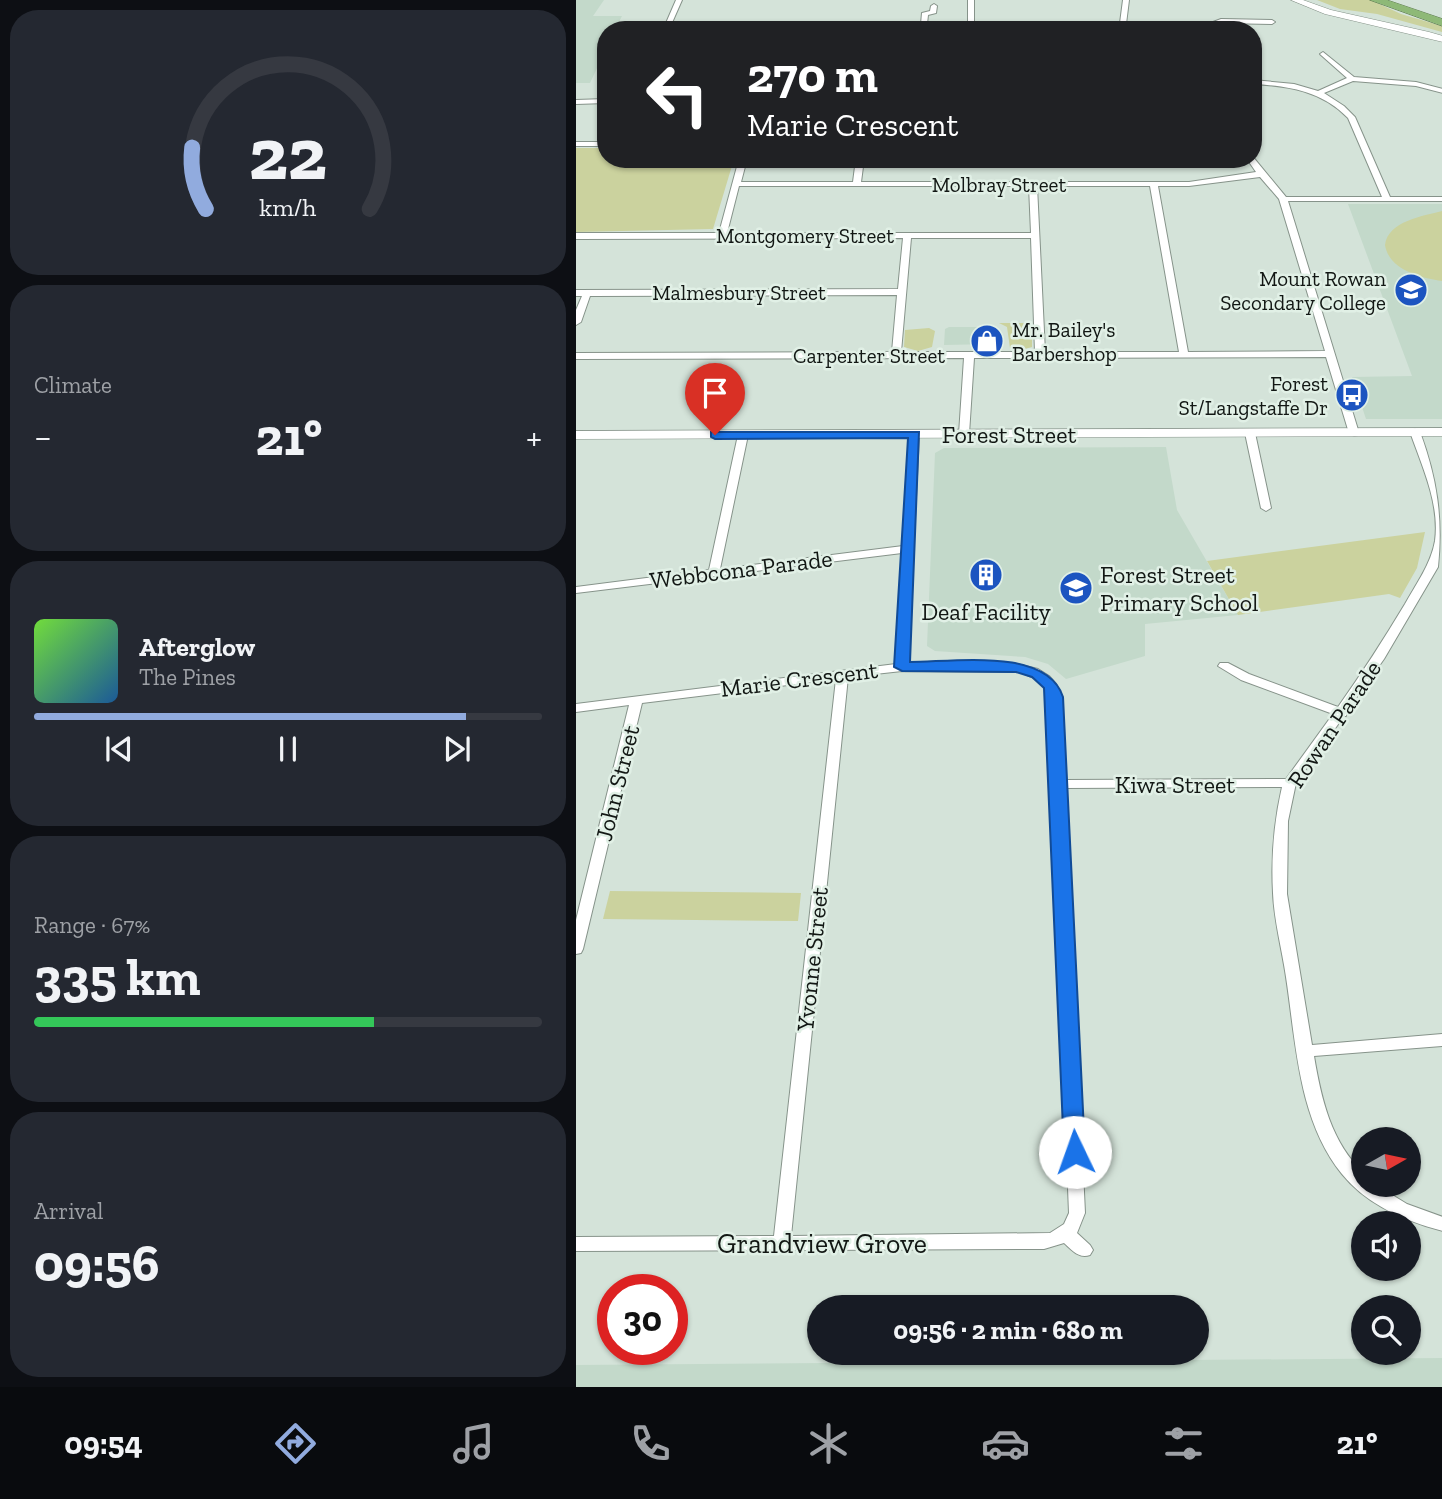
<!DOCTYPE html>
<meta charset="utf-8">
<style>
body{margin:0;font-family:"Zilla Slab",serif;background:#242831;color:#f1f3f6;height:100vh;display:flex;flex-direction:column;font-size:26px;white-space:nowrap}
*{box-sizing:border-box;margin:0}
p{font-size:23px;color:#9ea1a6}
.icon{flex:none;width:38px;height:38px;fill:none;stroke:currentColor;stroke-width:2;stroke-linecap:round;stroke-linejoin:round}
.map{position:relative;flex:1;overflow:hidden}
.side{display:flex;flex-direction:column;gap:10px;padding:10px;background:#0d0f14;width:576px}
.side>*{flex:none}
.banner{position:absolute;left:21px;top:21px;width:665px;height:147px;border-radius:28px;box-shadow:0 2px 5px #0004;background:#202124;color:#fff;overflow:hidden}
.needle{width:46px;rotate:81deg}
.buttons{position:absolute;left:775px;top:1127px;display:grid;gap:14px}
.buttons a{display:grid;place-items:center;width:70px;height:70px;border-radius:50%;background:#171b24;box-shadow:0 2px 5px #0004;font-size:35px}
.speed{position:absolute;left:21px;top:1274px;display:flex;gap:14px;font-size:35px;font-weight:700;text-align:center}
.speed>*{display:grid;place-content:center;width:91px;height:91px;border-radius:50%;background:#171b24;box-shadow:0 2px 5px #0004;line-height:1}
.speed .limit{border:10px solid #d22;background:#fff;color:#111}
.pin{position:absolute;display:grid;place-items:center;width:60px;height:60px;color:#fff;margin:-72px -30px;border-radius:50% 50% 50% 0;rotate:-45deg;box-shadow:0 0 7px #0007}
.pin .icon{rotate:45deg}
.me{position:absolute;width:77px;margin:-38px;rotate:357deg;stroke-linejoin:round;filter:drop-shadow(0 0 5px #0008)}
.turn{display:flex;align-items:center;gap:24px;height:147px;padding:0 35px;font-size:32px}
.turn .icon{width:91px;height:91px;stroke-width:2.5}
.turn b{display:block;font-size:49px;line-height:60px}
.big{font-size:52px;font-weight:700;line-height:1.1}
.side .widget{flex:1;display:flex;flex-direction:column;justify-content:center;gap:10px;min-width:0;padding:0 24px;border-radius:28px;background:#242831}
.side .dial{align-items:center;gap:0}
.dial svg{height:182px;overflow:visible;fill:none;stroke:#363941;stroke-width:7;stroke-linecap:round;text-anchor:middle}
.dial text{fill:#f1f3f6;stroke:none}
.song{display:flex;align-items:center;gap:21px}
.cover{width:84px;height:84px;border-radius:10px;background:linear-gradient(135deg,hsl(100 70% 55%),hsl(210 70% 35%))}
.played{height:7px;border-radius:4px;background:linear-gradient(90deg,#91abde 85%,#363941 85%)}
.keys{display:flex;justify-content:space-around;direction:ltr}
.heat{display:flex;justify-content:space-between;align-items:center;font-size:38px;direction:ltr}
.charge{height:10px;border-radius:5px;background:linear-gradient(90deg,#34c759 67%,#363941 0)}
.trip{position:absolute;left:231px;top:1295px;width:402px;height:70px;border-radius:35px;background:#171b24;box-shadow:0 2px 5px #0004;font-weight:700;line-height:70px;text-align:center}
.dock{display:flex;height:112px;justify-content:space-around;align-items:center;background:#090b0e;color:#9ea1a6}
.dock .icon{width:49px;height:49px}
.dock .current{color:#91abde}
.dock b{font-size:32px;color:#f1f3f6}
main{display:flex;flex:1;min-height:0}
.map>svg:first-child{display:block}
.built{fill:#c3d9ca}
.green{fill:#cbd29e}
.lines{fill:none;stroke-linecap:round;stroke-linejoin:round}
.street-casing{stroke:#86938a;stroke-width:2}
.secondary-casing{stroke:#86938a;stroke-width:1}
.highway-casing{stroke:#638054;stroke-width:1}
.street{fill:#fff;fill-rule:evenodd}
.secondary{fill:#fff;fill-rule:evenodd}
.highway{fill:#8eb977;fill-rule:evenodd}
.route{fill:#1a73e8;stroke:#114b97;stroke-width:2}
.labels{text-anchor:middle;dominant-baseline:central;stroke-width:5;stroke-linejoin:round;paint-order:stroke}
.far-street-label{font-size:21px;fill:#121714;stroke:#e1f0e6}
.far-poi-label{font-size:21px;fill:#121714;stroke:#e1f0e6;text-anchor:end}
.street-label{font-size:24px;fill:#121714;stroke:#e1f0e6}
.poi-label{font-size:24px;fill:#121714;stroke:#e1f0e6;text-anchor:start}
.near-street-label{font-size:28px;fill:#121714;stroke:#e1f0e6}
</style>
<main>
<section class="side">
<div class="widget dial"><svg viewBox="0 0 100 80">
<path d="M14 69A42 42 0 1 1 86 69"/>
<path d="M14 69A42 42 0 0 1 8 42" stroke="#91abde"/>
<text x="50" y="56" font-size="32" font-weight="700">22</text>
<text x="50" y="72" font-size="11">km/h</text>
</svg></div>
<div class="widget"><p>Climate</p>
<div class="heat"><a>−</a><b class="big">21°</b><a>+</a></div>
</div>
<div class="widget">
<div class="song"><i class="cover"></i><div><b>Afterglow</b><p>The Pines</p></div></div>
<div class="played"></div>
<div class="keys"><svg class="icon" aria-label="previous" viewBox="0 0 24 24"><path d="M18 5L8 12l10 7zM5 5v14"/></svg><svg class="icon" aria-label="pause" viewBox="0 0 24 24"><path d="M8 5v14M16 5v14"/></svg><svg class="icon" aria-label="next" viewBox="0 0 24 24"><path d="M6 5l10 7-10 7zM19 5v14"/></svg></div>
</div>
<div class="widget"><p>Range · 67%</p><b class="big">335 km</b><div class="charge"></div></div>
<div class="widget"><p>Arrival</p><b class="big">09:56</b></div>
</section>
<div class="map">
<svg width="867" height="1387" viewBox="0 0 867 1387">
<rect width="100%" height="100%" fill="#d4e3d9"/>
<path class="built" d="M0 0H28L17 16H46L39 30H30V49L14 83H0Z
M772 204H866V419H790L776 377 836 376Z
M373 327H412L417 329V344L368 345 369 329Z
M590 447 601 510 662 615 569 624V656L490 679 472 664 449 657 359 651 351 646 359 453 368 448Z
M866 1358V1387H0V1365Z"/>
<path class="green" d="M741 0H795L825 14 866 26V32L801 14 764 9Z
M0 148H30V159H158L137 229 0 232Z
M866 211V281C845 278 813 270 809 245 812 221 847 216 866 211Z
M423 323H456V347L445 350 434 348 431 327Z
M353 328 359 331 356 347 342 351 328 347 329 330Z
M849 532 841 568 824 598 813 594 662 615 631 561Z
M34 891 225 893 222 921 27 919Z"/>
<g class="lines">
<defs>
<path id="street" d="M100 0H106L95 25 345 24 346 13 354 11 355 6 358 4 361 6 360 13 352 15 351 24H392V0H398V24L544 23 547 0H553L550 24 578 30 547 27 87 30Z
M645 19 696 20 699 22 696 24 646 23 626 30H616Z
M747 52 778 77 840 82 867 89V93L840 86 777 81 748 93 768 106 779 117 814 197H867V201H712L783 433 782 435 778 436 773 433 750 357 398 358 393 434 388 437 383 434 388 358 0 359V353L316 352 321 295 14 296 5 322 0 325V310L6 296H0V290L322 289 327 238 0 239V233H143L163 159H171L165 182H277L280 159H288L285 182H613L680 172 671 159H677V157L710 197H806L772 118C746 91 713 86 677 84V80L718 84 742 91 771 78 745 55 744 54ZM684 177 703 199 749 351 612 352 582 186H613ZM163 186H453L455 233H151ZM461 186H574L603 352H469ZM335 238H455L459 352H325Z
M30 99V103L0 104V100Z
M0 142H30V146H0Z
M839 429 844 432C861 478 867 518 862 567L808 659 771 711 770 716H768L720 783 712 821 711 894 736 1045 867 1034V1046L738 1056C745 1098 755 1143 788 1173V1185H800L831 1204 867 1217V1231C829 1221 791 1205 766 1174 722 1120 720 1042 710 977 706 949 698 921 697 893 695 857 698 822 706 787L489 788 509 1213 501 1233 514 1245 517 1250 514 1255C503 1259 496 1250 488 1243L468 1249 0 1251V1237L198 1236 260 679 66 703 7 949 5 953 0 954V920L53 705 0 712V704L320 664 326 553 0 593V587L133 570 162 435 167 432 172 435 144 569 327 546 333 435 338 432 342 433 343 435 332 663H437L462 669 473 676 480 684 485 697 489 780 710 779 757 714 665 680 642 666 644 663H652L673 674 762 707C786 673 808 639 829 604 840 584 855 564 859 541 864 504 846 466 834 432ZM326 671 444 672 465 681 473 697 493 1213 488 1224 474 1233 215 1236 272 677Z
M674 430 679 433 695 508 690 511 685 508 669 433Z"/>
<path id="secondary" d="M715 0H727L755 10 853 32 867 36V42L749 14Z
M867 428V436L0 439V431Z"/>
<path id="highway" d="M794 0H811L867 19V26Z"/>
</defs>
<use href="#street" class="street-casing"/>
<use href="#secondary" class="secondary-casing"/>
<use href="#highway" class="highway-casing"/>
<use href="#street" class="street"/>
<use href="#secondary" class="secondary"/>
<use href="#highway" class="highway"/>
</g>
<path class="route" d="M135 432H343L334 662C377 662 471 647 487 697L509 1152 506 1158 499 1161 491 1158 488 1152 468 688 456 677 440 672 326 671 318 667 332 438 139 439 135 437Z"/>
<defs>
<symbol id="school-disc" viewBox="-11 -11 22 22"><circle r="9.5" fill="#1c54c0" stroke="#e1f0e6"/><path d="M0-5L7-2L0 1L-7-2ZM-4 1L0 2.5L4 1V4Q0 6-4 4Z" fill="#fff"/></symbol>
<symbol id="shop-disc" viewBox="-11 -11 22 22"><circle r="9.5" fill="#1c54c0" stroke="#e1f0e6"/><path d="M-5-2.5h2.3a2.7 3.5 0 0 1 5.4 0H5L5.5 6h-11ZM-1.5-2.5h3a1.5 2.3 0 0 0-3 0Z" fill="#fff"/></symbol>
<symbol id="bus-disc" viewBox="-11 -11 22 22"><circle r="9.5" fill="#1c54c0" stroke="#e1f0e6"/><path d="M-5-6H5V4H4V6H2V4H-2V6H-4V4H-5ZM-3.5-4V0h7V-4ZM-3.5 1.2v1.5H-2V1.2ZM2 1.2v1.5H3.5V1.2Z" fill="#fff"/></symbol>
<symbol id="building-disc" viewBox="-11 -11 22 22"><circle r="9.5" fill="#1c54c0" stroke="#e1f0e6"/><path d="M-4-6H4V6H1V3H-1V6H-4ZM-2.5-4.3h1.7v1.8h-1.7ZM.8-4.3h1.7v1.8H.8ZM-2.5-1h1.7V.8h-1.7ZM.8-1h1.7V.8H.8Z" fill="#fff"/></symbol>
</defs>
<g fill-rule="evenodd">
<use href="#school-disc" x="816" y="271" width="38" height="38"/>
<use href="#shop-disc" x="392" y="322" width="38" height="38"/>
<use href="#bus-disc" x="757" y="376" width="38" height="38"/>
<use href="#building-disc" x="391" y="556" width="38" height="38"/>
<use href="#school-disc" x="481" y="569" width="38" height="38"/>
</g>
<g class="labels">
<g class="far-street-label">
<text x="423" y="184">Molbray Street</text>
<text x="229" y="235">Montgomery Street</text>
<text x="163" y="292">Malmesbury Street</text>
<text x="293" y="355">Carpenter Street</text>
</g>
<g class="far-poi-label">
<text x="810" y="278">Mount Rowan<tspan x="810" dy="24">Secondary College</tspan></text>
<text x="436" y="329" text-anchor="start">Mr. Bailey's<tspan x="436" dy="24">Barbershop</tspan></text>
<text x="752" y="383">Forest<tspan x="752" dy="24">St/Langstaffe Dr</tspan></text>
</g>
<g class="street-label">
<text x="433" y="434">Forest Street</text>
<text transform="translate(165 569) rotate(-7)">Webbcona Parade</text>
<text transform="translate(223 679) rotate(-7)">Marie Crescent</text>
<text transform="translate(758 724) rotate(-56)">Rowan Parade</text>
<text transform="translate(41 783) rotate(-76)">John Street</text>
<text x="599" y="784">Kiwa Street</text>
<text transform="translate(236 959) rotate(-84)">Yvonne Street</text>
</g>
<g class="poi-label">
<text x="524" y="574">Forest Street<tspan x="524" dy="28">Primary School</tspan></text>
<text x="410" y="611" text-anchor="middle">Deaf Facility</text>
</g>
<g class="near-street-label">
<text x="246" y="1243">Grandview Grove</text>
</g>
</g>
</svg>
<div class="buttons">
<a><svg class="needle" viewBox="-14 -14 28 28"><path d="M0-13l5 13h-10z" fill="#e53935"/><path d="M0 13l5-13h-10z" fill="#9ea1a6"/></svg></a>
<a><svg class="icon" aria-label="sound" viewBox="0 0 24 24"><path d="M4 9h4l5-4v14l-5-4H4zM17 9q2 3 0 6"/></svg></a>
<a><svg class="icon" aria-label="search" viewBox="0 0 24 24"><circle cx="10" cy="10" r="6"/><path d="M15 15l6 6"/></svg></a>
</div>
<div class="speed"><div class="limit">30</div></div>
<div class="pin" style="left:139px;top:435px;background:#d93025"><svg class="icon" aria-label="arrive" viewBox="0 0 24 24"><path d="M6 21V4h12l-3 4 3 4H6"/></svg></div>
<svg class="me" style="left:499px;top:1152px" viewBox="-20 -20 40 40"><circle r="19" fill="#fff"/><path d="M0-13L10 11 0 6-10 11z" fill="#1a73e8"/></svg>
<div class="trip">09:56 · 2 min · 680 m</div>
<div class="banner">
<div class="turn"><svg class="icon" aria-label="left" viewBox="0 0 24 24"><path d="M17 20v-9H6M10 6l-5 5 5 5"/></svg><div><b>270 m</b>Marie Crescent</div></div>
</div>
</div>
</main>
<nav class="dock">
<b>09:54</b>
<svg class="icon current" aria-label="directions" viewBox="0 0 24 24"><path d="M12 3l9 9-9 9-9-9zM9 14v-3h6M13 9l2 2-2 2"/></svg>
<svg class="icon" aria-label="music" viewBox="0 0 24 24"><path d="M9 18V5l10-2v13"/><circle cx="6" cy="18" r="3"/><circle cx="16" cy="16" r="3"/></svg>
<svg class="icon" aria-label="phone" viewBox="0 0 24 24"><path d="M5 4h4l2 5-3 2q2 4 5 5l2-3 5 2v4C11 20 4 13 5 4z"/></svg>
<svg class="icon" aria-label="climate" viewBox="0 0 24 24"><path d="M12 3v18M4 7l16 10M4 17L20 7"/></svg>
<svg class="icon" aria-label="car" viewBox="0 0 24 24"><path d="M5 17H2v-5l4-1 3-4h7l3 4 3 1v5h-3M9 17h6M6 11h13"/><circle cx="7" cy="17" r="2"/><circle cx="17" cy="17" r="2"/></svg>
<svg class="icon" aria-label="filters" viewBox="0 0 24 24"><path d="M4 7h16M4 17h16"/><circle cx="9" cy="7" r="2"/><circle cx="15" cy="17" r="2"/></svg>
<b>21°</b>
</nav>
